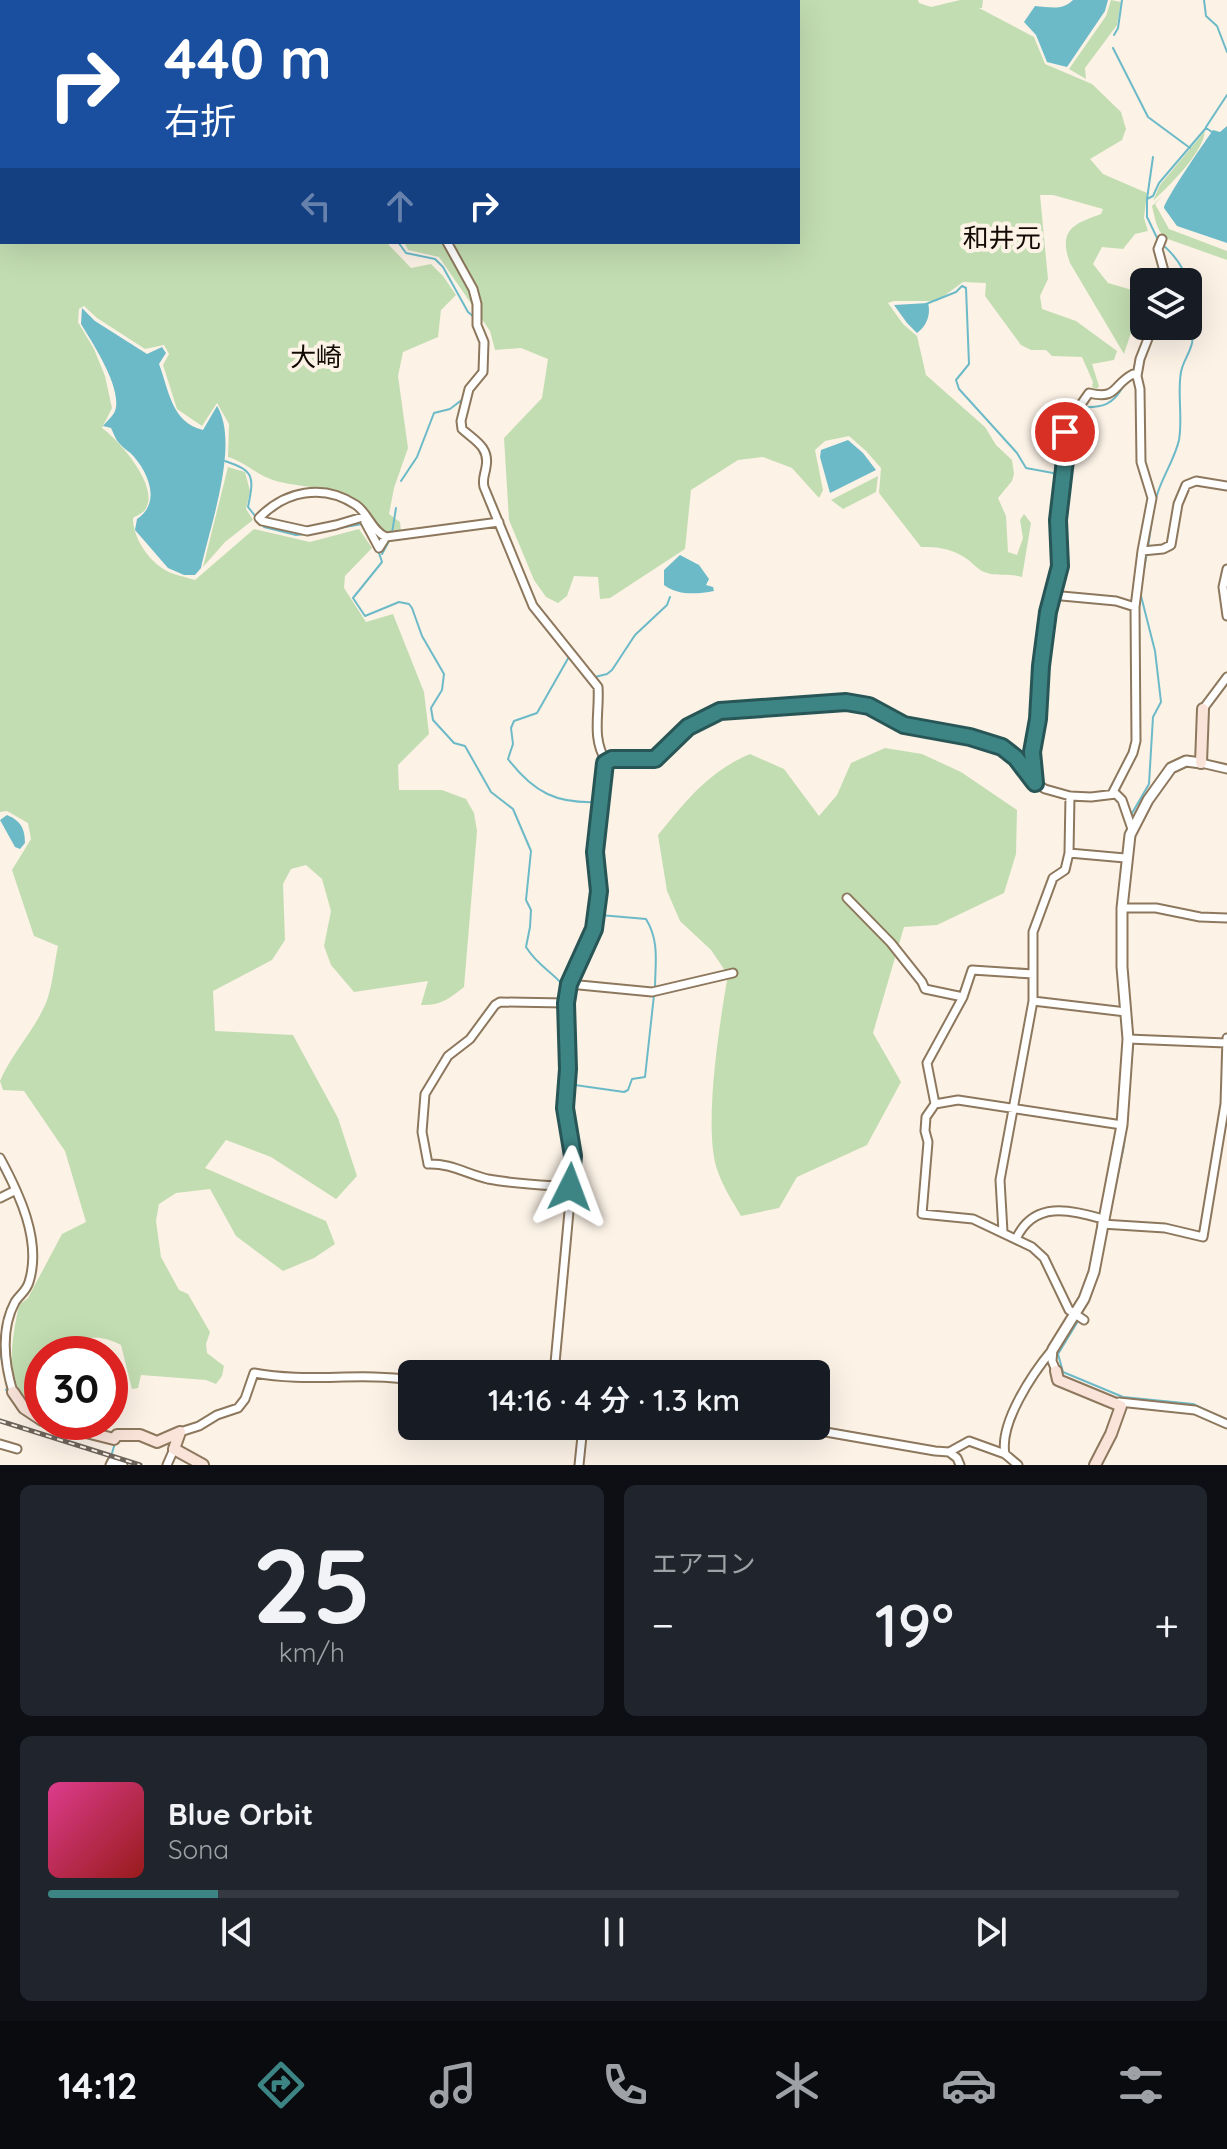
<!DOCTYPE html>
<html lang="ja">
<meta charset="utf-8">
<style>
body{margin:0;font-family:Quicksand,"Noto Sans JP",sans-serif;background:#20242c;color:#f1f3f6;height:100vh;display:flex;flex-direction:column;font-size:30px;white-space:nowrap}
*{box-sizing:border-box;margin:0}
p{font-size:26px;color:#9ea1a6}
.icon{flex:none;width:44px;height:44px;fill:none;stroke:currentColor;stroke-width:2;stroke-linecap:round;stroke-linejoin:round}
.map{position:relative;height:1465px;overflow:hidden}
.side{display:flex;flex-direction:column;gap:20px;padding:20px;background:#0d0f14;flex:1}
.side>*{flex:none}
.hud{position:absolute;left:0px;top:0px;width:800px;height:244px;box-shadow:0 8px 32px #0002;background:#1a4fa0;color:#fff;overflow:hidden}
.controls{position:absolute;left:1130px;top:268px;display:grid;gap:16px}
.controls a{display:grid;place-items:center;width:72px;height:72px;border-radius:12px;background:#171b24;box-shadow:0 8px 32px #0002;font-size:40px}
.speed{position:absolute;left:24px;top:1336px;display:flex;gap:16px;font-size:40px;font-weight:700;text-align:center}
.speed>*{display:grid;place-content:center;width:104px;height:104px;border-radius:50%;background:#171b24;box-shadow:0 8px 32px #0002;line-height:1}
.speed .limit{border:12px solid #d22;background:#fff;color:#111}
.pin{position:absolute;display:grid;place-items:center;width:68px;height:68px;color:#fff;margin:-34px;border:4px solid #fff;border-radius:50%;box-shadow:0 2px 8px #0007}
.me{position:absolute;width:88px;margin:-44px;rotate:3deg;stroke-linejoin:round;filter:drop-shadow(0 0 6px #0008)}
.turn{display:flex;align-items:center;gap:28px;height:168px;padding:0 32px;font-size:36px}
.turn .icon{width:104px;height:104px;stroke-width:2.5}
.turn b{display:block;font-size:56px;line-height:68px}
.lanes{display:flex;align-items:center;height:76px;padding:0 32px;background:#0003;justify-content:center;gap:40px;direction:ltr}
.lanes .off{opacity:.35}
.big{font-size:60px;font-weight:600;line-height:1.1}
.side .widget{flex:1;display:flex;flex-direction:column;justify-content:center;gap:12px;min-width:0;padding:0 28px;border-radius:12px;background:#20242c}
.side .dial{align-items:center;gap:0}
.dial b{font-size:104px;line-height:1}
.song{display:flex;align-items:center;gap:24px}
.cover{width:96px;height:96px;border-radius:12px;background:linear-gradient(135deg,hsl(330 70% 55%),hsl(0 70% 35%))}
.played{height:8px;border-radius:4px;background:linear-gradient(90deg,#3d8584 15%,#363941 15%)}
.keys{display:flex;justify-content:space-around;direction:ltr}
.heat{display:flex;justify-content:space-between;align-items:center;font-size:44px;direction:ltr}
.side .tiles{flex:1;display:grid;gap:20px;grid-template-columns:1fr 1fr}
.widget:last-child{grid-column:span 2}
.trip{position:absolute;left:398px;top:1360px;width:432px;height:80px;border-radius:12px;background:#171b24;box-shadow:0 8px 32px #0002;font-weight:600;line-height:80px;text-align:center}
.tab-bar{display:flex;height:128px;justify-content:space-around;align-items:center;background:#090b0e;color:#9ea1a6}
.tab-bar .icon{width:56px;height:56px}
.tab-bar .selected{color:#3d8584}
.tab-bar b{font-size:36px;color:#f1f3f6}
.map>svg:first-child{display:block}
.green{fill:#c3ddb2}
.water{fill:#6cbac8}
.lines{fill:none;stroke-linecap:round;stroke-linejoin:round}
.stream{stroke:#6cbac8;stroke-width:2}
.minor-casing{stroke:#8d785d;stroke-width:11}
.tertiary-casing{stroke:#8d785d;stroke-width:13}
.secondary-casing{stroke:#8d785d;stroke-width:14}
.minor{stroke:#fff;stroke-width:7}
.tertiary{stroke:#fff;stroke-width:9}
.secondary{stroke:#fae4da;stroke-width:10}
.rail-casing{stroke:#6e655c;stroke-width:5}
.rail{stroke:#fcf2e6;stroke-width:2;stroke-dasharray:6;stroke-linecap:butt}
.route-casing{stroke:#285656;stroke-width:20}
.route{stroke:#3d8584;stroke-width:14}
.labels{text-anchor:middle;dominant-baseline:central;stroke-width:8;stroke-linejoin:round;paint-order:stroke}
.quarter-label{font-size:26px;fill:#120a03;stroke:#fcf2e6}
</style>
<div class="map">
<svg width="1227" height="1465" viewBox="0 0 1227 1465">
<rect width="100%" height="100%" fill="#fcf2e6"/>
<path class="green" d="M0 0H918L919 3 931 7 960 0H983L982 8H979L1034 37 1045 64 1092 84 1121 112 1126 129 1122 140 1090 159 1103 174 1147 193 1144 218 1148 231 1135 234 1123 249 1102 247 1093 264 1108 283 1132 290C1142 309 1130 335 1124 354L1070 263C1058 230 1073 224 1101 214L1103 209 1053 195H1040L1048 279 1040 296 1042 309 1076 321 1117 351 1114 360 1092 364 1099 386 1097 389 1092 387 1093 382 1082 357 1052 356 1046 350H1031L1021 345 985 296 986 283 963 282 937 301H894L888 303 903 324 917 336 926 375 985 427 996 445 1012 460 1014 474 1012 481 998 498 1006 516 1008 552 1017 555 1023 538 1020 520 1024 514 1031 523 1022 577C1009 573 996 577 984 572 977 569 971 561 964 557 950 548 937 547 921 547L879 493 881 468 866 451 849 436 825 441 815 450 823 490 819 498 792 468 763 457 738 460 691 490 685 549 610 598 600 599 598 577 574 576 567 596 558 603 546 597 534 580 509 520 504 438 542 398 548 359 521 348 495 350 490 331 439 257 408 250 404 242H798V2H2V242H386L411 268 431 264 443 276 456 295 441 310 438 337 403 352 398 376 408 448 394 488 389 514 400 522 401 532 382 533C375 523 368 512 358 503 339 486 297 488 273 480 255 474 245 462 228 457L229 424 217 403 202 426 177 409 163 365 169 354 164 345 145 349 97 318 84 306 79 309 78 322 94 349 105 376 112 408 102 428C119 440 157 484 147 506 145 513 139 514 133 518 133 537 147 559 165 570 173 575 186 577 195 580L254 529 310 542 359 529 372 548 345 576 344 588 366 622 393 614 424 692 429 734 398 765 399 790H442L466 799 474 813 477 831 464 987C449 999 440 1006 421 1005L428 981 354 992 331 965 324 946 331 911 322 879 306 865 291 869 283 884 285 940 272 960 213 991 215 1031 293 1035 338 1118 357 1176 336 1199 271 1157 226 1140 205 1168 326 1221 335 1244 314 1258 283 1271 236 1236 210 1189 176 1193 159 1204 156 1221 161 1257 179 1290 188 1294 210 1332 206 1344 207 1353 224 1366 222 1376 216 1384 206 1380 141 1375 138 1388 132 1389 121 1345C101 1335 90 1336 70 1345L72 1354H42V1409C0 1390 12 1340 19 1305L28 1298 62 1234 86 1222 65 1151 24 1091 3 1090 0 1081C12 1053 34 1031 46 1003 53 985 54 964 58 946L34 936 12 870 31 839 28 823 7 811 0 812Z
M1111 0 1121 2 1117 25 1085 68 1086 79 1069 69 1106 16Z
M1205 131C1203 153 1170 185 1153 201L1160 185Z
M1163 195 1155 204 1169 229 1227 251V260L1165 238C1156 229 1155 218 1152 206Z
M228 467 245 472 250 491 246 509 253 520 225 542 203 567Z
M878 476 876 492 843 509 831 500Z
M885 748 922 754 961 772 1017 810 1016 854 1004 893 937 925 904 927 873 1033 901 1082 867 1145 797 1177 779 1208 741 1216C733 1202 723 1187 718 1172 702 1132 720 1020 728 975L711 950 680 921 667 891 658 835C687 800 708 772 750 754L784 769 819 816 837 795 851 763Z"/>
<path class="water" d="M1073 0H1108L1105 11 1067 67 1047 62 1036 35 1024 22 1035 6C1050 7 1062 11 1073 0Z
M1227 126V243L1177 226 1164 208C1166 198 1204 143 1213 130L1220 132Z
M928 303C931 314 927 326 917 333L907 323 894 305Z
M82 308 95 321 147 354 162 347 166 353 159 364C169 390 171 422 203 430L217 406C240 443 210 526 201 568L195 575H184L168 568 135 530 137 519C160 504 150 476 135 458 131 452 125 450 121 445 116 441 114 434 111 428L103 426C106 422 113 416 115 411 123 389 92 342 81 324Z
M848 440 863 453 876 470 830 493 820 457 821 450Z
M680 555 699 565 709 579 706 585 713 587 714 591C697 594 679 596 664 585V570Z
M7 815C21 821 25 829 25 843L20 849 15 847 0 820Z"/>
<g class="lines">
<path class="stream" d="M1204 0 1206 16 1217 26 1227 52
M1114 35 1118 28 1122 0
M1113 48 1148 117 1190 148
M1206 127 1227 95
M1147 199 1153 157
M398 242 406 253 435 259 443 267 468 312 474 317
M1159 242 1147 217V199L1153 196 1159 183 1206 128 1212 132
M926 304 956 292 962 286 966 288 969 364 956 380 959 389 1017 453 1026 468 1053 473 1060 481
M481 325 486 338
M1081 407C1103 408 1113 405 1124 385
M225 461C255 471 254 477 248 507L264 527 296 535 316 533
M401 481 417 457 434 413 450 409 463 399
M322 531 362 524
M392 533 396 508
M1148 547C1151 529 1152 509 1158 492 1164 474 1175 458 1179 440 1183 417 1177 394 1181 372 1183 361 1190 353 1192 343 1198 308 1192 270 1164 246
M378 550 382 562 353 598 365 616 399 602 409 604 412 608 422 636 444 674 442 690 431 708 433 720 454 743 465 746 491 792 513 809 531 851 526 900 531 910 530 927 526 947C538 966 549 969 563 985L562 999
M382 554 389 541
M1143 574 1147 553
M1059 583 1063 570
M570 655 537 713 514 721 511 728 513 744 508 759C534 793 557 804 599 802
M595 677 607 674 612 670 635 635 667 605 670 597
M1043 700 1045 662
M1036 762 1039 779
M1060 790 1077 793
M1132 819 1131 815 1149 784 1153 717 1161 702 1155 651 1140 592
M601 875 602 886
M600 913V915L646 919C660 942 655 963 655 989
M1129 1000 1133 1038
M561 1005 564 1061
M570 1087 575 1085 624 1092 628 1090 632 1079 645 1077 654 995
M570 1091 576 1164
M1112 1204 1124 1145 1133 1044
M1081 1315 1097 1277
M1078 1321 1058 1354 1063 1372 1123 1397 1193 1404 1227 1420
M0 1339 3 1332
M0 1352 8 1387 6 1390
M558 1374 567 1270
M816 1426 940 1448
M586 1435 615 1426
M110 1460 115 1443"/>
<defs>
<path id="minor" d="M1162 239 1158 249 1167 282
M447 242 473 289 477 304V325L484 342 483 372 469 389 461 421 462 429C474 440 490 447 486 467 485 475 482 478 484 487L533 606 598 687C600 712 591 738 606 761L595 852 599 891 594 929 569 984 566 1003 568 1069 565 1108 573 1168 554 1374
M1137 376 1140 359 1153 326
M366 516 336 525 307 531 262 521 259 518C285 491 323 483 356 505 368 513 372 531 386 537L499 522
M365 522 379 548 386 537
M1227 569 1223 587 1227 616
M1051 595 1116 601 1135 607 1142 551
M1203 709 1227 677
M606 761 655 759 688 727 720 711 846 702 869 706 904 725 970 737 1002 747 1010 753 1035 783 1045 789 1070 796 1091 797 1116 794 1122 800 1132 829
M1201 763 1227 769
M1035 783 1032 752 1038 719 1041 666 1048 612 1060 566 1058 520 1065 460V432L1070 420 1089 393C1118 400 1112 385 1133 374L1137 376 1140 389 1141 462 1152 498 1142 551 1163 549 1171 545 1178 504 1186 485 1196 481 1227 486
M1112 794 1133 753 1136 741 1135 607
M1069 853 1125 858
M847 898 891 943 922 982 925 989 963 997 972 970 1033 974
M1122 908H1156L1200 917 1227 918
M569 984 652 992 733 973
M1033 1001 1126 1012
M566 1003 500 1002 495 1005 470 1039 448 1056 425 1094 422 1132 428 1164C450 1163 467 1174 488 1179 515 1184 543 1185 570 1187
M1128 1039 1226 1043
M935 1104 927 1063 963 997
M0 1158C19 1193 42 1241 29 1282 26 1292 20 1294 15 1302 0 1330 4 1362 13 1392
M0 1198 16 1190
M1102 1224 1165 1228 1203 1237 1225 1104 1227 1038
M1003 1232 1000 1180 1033 1001V932L1053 878 1065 870 1069 853 1070 796
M1016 1239C1034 1200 1070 1210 1103 1219
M1084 1320 1069 1310 1044 1258 1032 1247 973 1219 922 1214 928 1142 925 1131 926 1117 935 1104 958 1100 1122 1125
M1053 1349 1052 1361 1057 1373
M1119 1402 1195 1410 1227 1424
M568 1426 582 1436 579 1465
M791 1426 935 1451 949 1452 969 1441 1005 1454 1018 1465
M180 1432 199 1426 217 1415 238 1408 245 1399 254 1373C306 1383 359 1372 412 1380
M0 1444 17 1449
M949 1452 957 1458 960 1465
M1005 1454C999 1423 1033 1373 1052 1350
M110 1465 112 1461 123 1465
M167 1465 174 1449"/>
<path id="tertiary" d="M1053 1349 1084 1299 1094 1272 1122 1125 1128 1039 1122 967V908L1130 835 1148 800 1171 768 1186 761 1201 763"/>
<path id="secondary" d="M1201 763 1203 709
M1056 1371 1058 1380 1121 1406 1111 1434 1095 1465
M13 1392 24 1408 42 1420
M46 1422 114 1439 117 1435H140L157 1442 180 1432
M180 1432 174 1449 203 1465"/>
</defs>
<use href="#minor" class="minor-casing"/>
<use href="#tertiary" class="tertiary-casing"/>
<use href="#secondary" class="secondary-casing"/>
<use href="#minor" class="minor"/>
<use href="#tertiary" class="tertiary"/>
<use href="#secondary" class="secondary"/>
<defs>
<path id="rail" d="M0 1421 140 1465"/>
</defs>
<use href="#rail" class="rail-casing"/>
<use href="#rail" class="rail"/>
</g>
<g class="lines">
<defs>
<path id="route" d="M570 1187 573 1156 565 1108 568 1069 566 1003 569 984 594 929 599 891 595 852 605 763 612 759H655L688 727 720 711 846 702 869 706 904 725 970 737 1002 747 1016 758 1035 783 1032 752 1038 719 1041 666 1048 612 1060 566 1058 520 1065 460V432"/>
</defs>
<use href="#route" class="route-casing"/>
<use href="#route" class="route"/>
</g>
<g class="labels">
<g class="quarter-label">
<text x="1002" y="237">和井元</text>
<text x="316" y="356">大崎</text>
</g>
</g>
</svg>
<div class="controls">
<a><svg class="icon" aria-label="layers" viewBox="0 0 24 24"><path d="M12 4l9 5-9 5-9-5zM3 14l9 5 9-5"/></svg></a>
</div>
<div class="speed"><div class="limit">30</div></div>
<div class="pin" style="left:1065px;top:432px;background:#d93025"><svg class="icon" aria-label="arrive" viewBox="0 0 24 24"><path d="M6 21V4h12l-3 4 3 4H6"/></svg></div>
<svg class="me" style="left:570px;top:1187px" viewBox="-20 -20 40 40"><path d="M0-17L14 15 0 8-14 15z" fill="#3d8584" stroke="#fff" stroke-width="4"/></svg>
<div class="trip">14:16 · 4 分 · 1.3 km</div>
<div class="hud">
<div class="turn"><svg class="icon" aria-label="right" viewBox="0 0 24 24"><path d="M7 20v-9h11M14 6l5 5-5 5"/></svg><div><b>440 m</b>右折</div></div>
<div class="lanes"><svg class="icon off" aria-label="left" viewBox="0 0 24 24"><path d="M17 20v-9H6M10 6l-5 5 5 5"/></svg><svg class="icon off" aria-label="ahead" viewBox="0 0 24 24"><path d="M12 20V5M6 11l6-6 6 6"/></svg><svg class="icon" aria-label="right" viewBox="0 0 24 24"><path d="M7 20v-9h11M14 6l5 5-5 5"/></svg></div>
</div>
</div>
<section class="side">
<div class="tiles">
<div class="widget dial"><b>25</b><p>km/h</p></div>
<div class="widget"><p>エアコン</p>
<div class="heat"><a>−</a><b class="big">19°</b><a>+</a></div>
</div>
<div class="widget">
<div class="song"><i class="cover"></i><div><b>Blue Orbit</b><p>Sona</p></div></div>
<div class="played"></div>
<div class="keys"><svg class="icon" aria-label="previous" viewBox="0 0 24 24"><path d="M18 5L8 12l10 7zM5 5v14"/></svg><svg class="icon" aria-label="pause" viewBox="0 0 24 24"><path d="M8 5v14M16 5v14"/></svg><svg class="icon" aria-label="next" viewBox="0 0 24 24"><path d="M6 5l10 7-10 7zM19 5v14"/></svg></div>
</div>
</div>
</section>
<nav class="tab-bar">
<b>14:12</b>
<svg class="icon selected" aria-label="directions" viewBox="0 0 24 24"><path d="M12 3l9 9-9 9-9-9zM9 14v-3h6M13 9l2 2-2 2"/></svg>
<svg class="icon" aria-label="music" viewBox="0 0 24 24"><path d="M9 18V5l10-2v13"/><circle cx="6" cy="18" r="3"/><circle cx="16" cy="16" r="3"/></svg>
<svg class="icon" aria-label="phone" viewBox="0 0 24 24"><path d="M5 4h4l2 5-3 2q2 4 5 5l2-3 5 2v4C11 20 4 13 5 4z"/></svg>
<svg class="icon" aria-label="climate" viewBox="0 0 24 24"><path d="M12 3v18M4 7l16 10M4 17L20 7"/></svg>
<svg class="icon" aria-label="car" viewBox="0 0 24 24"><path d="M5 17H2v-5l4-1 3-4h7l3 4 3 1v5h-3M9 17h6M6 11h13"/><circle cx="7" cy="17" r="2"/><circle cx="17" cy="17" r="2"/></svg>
<svg class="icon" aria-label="filters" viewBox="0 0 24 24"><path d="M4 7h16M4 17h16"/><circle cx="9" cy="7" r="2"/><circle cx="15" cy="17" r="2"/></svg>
</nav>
